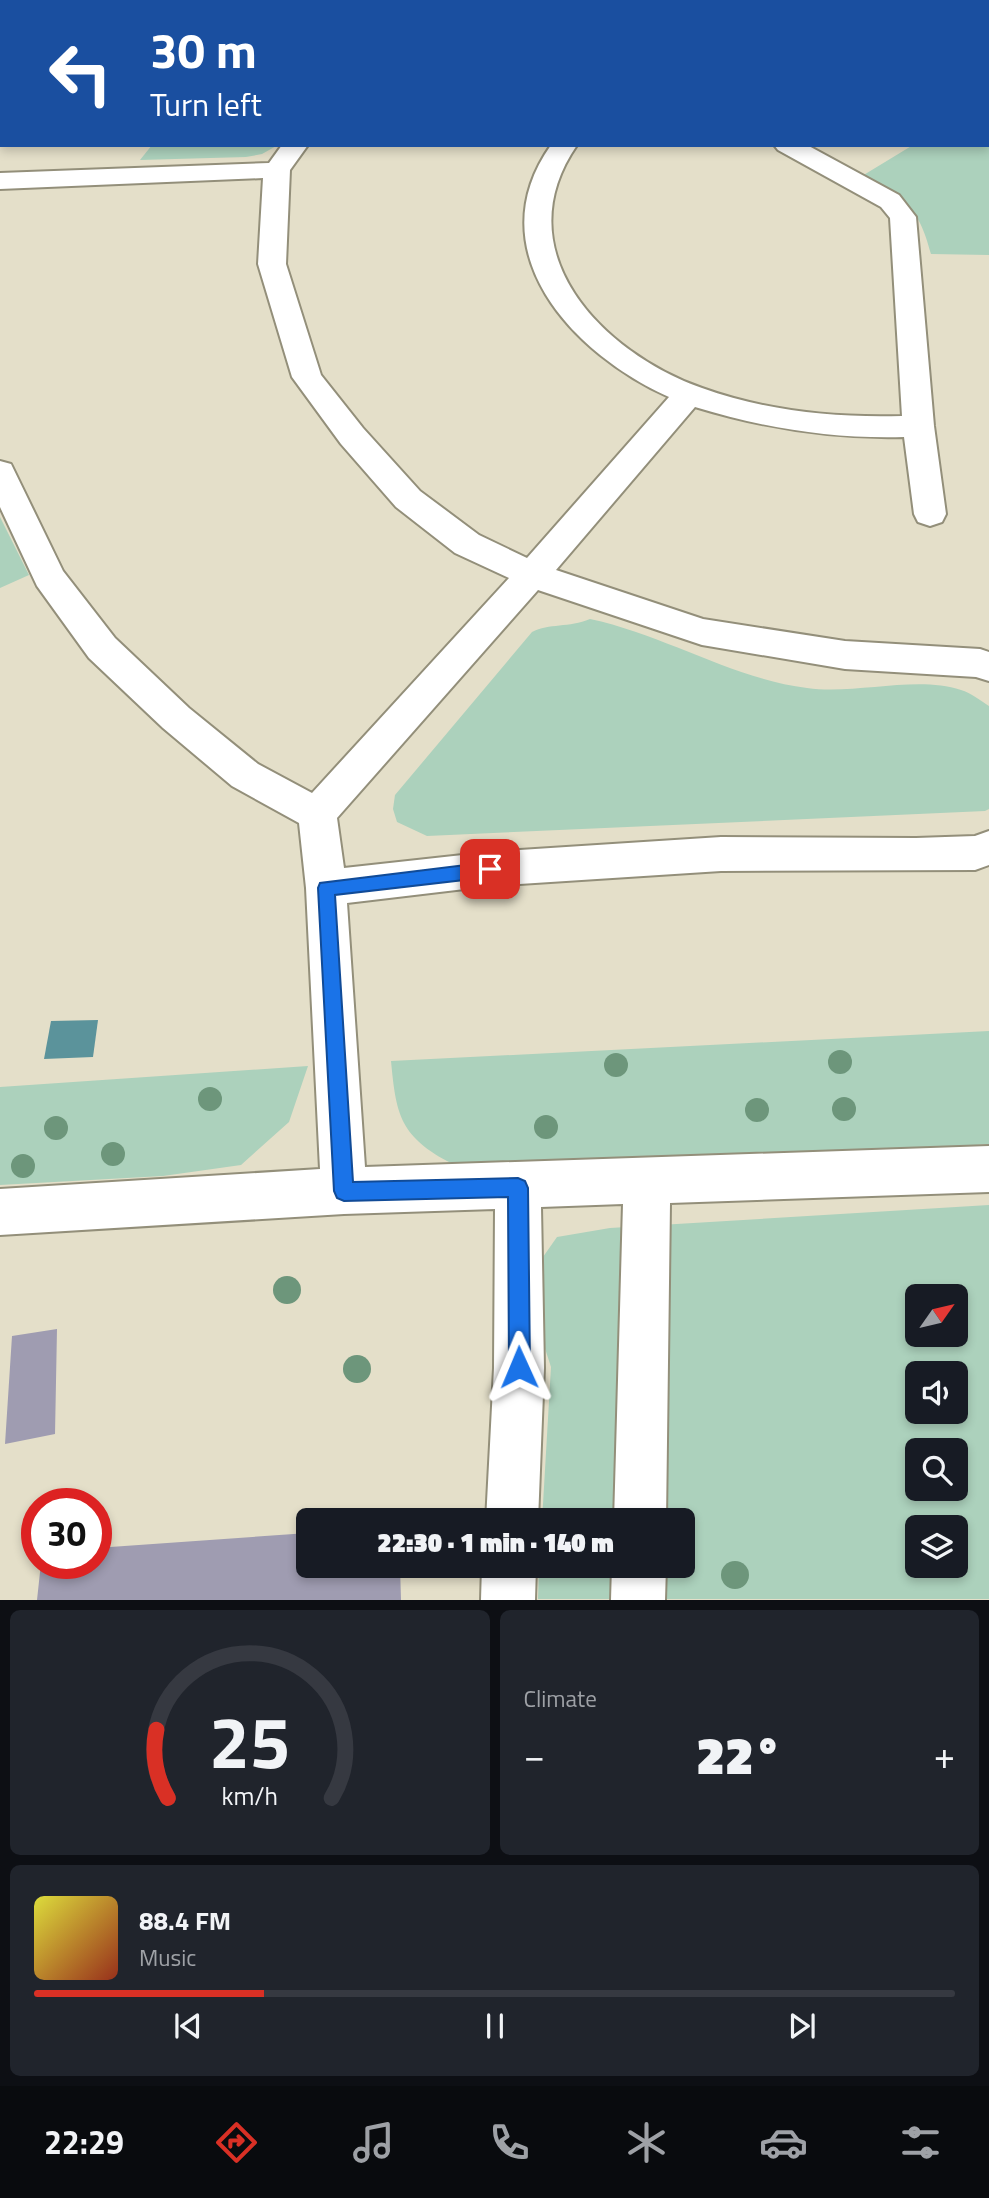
<!DOCTYPE html>
<meta charset="utf-8">
<style>
body{margin:0;font-family:"Titillium Web",sans-serif;background:#20242c;color:#f1f3f6;height:100vh;display:flex;flex-direction:column;font-size:26px;white-space:nowrap}
*{box-sizing:border-box;margin:0}
p{font-size:23px;color:#9ea1a6}
.icon{flex:none;width:38px;height:38px;fill:none;stroke:currentColor;stroke-width:2;stroke-linecap:round;stroke-linejoin:round}
.map{position:relative;height:1600px;overflow:hidden}
.details{display:flex;flex-direction:column;gap:10px;padding:10px;background:#0d0f14;flex:1}
.details>*{flex:none}
.top-card{position:absolute;left:0px;top:0px;width:990px;height:147px;box-shadow:0 4px 10px #0003;background:#1a4fa0;color:#fff;overflow:hidden}
.needle{width:46px;rotate:56deg}
.fabs{position:absolute;left:905px;top:1284px;display:grid;gap:14px}
.fabs a{display:grid;place-items:center;width:63px;height:63px;border-radius:10px;background:#171b24;box-shadow:0 4px 10px #0003;font-size:35px}
.speed{position:absolute;left:21px;top:1488px;display:flex;gap:14px;font-size:35px;font-weight:700;text-align:center}
.speed>*{display:grid;place-content:center;width:91px;height:91px;border-radius:50%;background:#171b24;box-shadow:0 4px 10px #0003;line-height:1}
.speed .limit{border:10px solid #d22;background:#fff;color:#111}
.pin{position:absolute;display:grid;place-items:center;width:60px;height:60px;color:#fff;margin:-30px;border-radius:14px;box-shadow:0 4px 10px #0006}
.me{position:absolute;width:77px;margin:-38px;rotate:359deg;stroke-linejoin:round;filter:drop-shadow(0 0 5px #0008)}
.turn{display:flex;align-items:center;gap:24px;height:147px;padding:0 35px;font-size:32px}
.turn .icon{width:91px;height:91px;stroke-width:2.5}
.turn b{display:block;font-size:49px;line-height:60px}
.big{font-size:52px;font-weight:800;line-height:1.1}
.details .widget{flex:1;display:flex;flex-direction:column;justify-content:center;gap:10px;min-width:0;padding:0 24px;border-radius:10px;background:#20242c}
.details .dial{align-items:center;gap:0}
.dial svg{height:182px;overflow:visible;fill:none;stroke:#363941;stroke-width:7;stroke-linecap:round;text-anchor:middle}
.dial text{fill:#f1f3f6;stroke:none}
.song{display:flex;align-items:center;gap:21px}
.cover{width:84px;height:84px;border-radius:10px;background:linear-gradient(135deg,hsl(60 70% 55%),hsl(10 70% 35%))}
.played{height:7px;border-radius:4px;background:linear-gradient(90deg,#d93025 25%,#363941 25%)}
.keys{display:flex;justify-content:space-around;direction:ltr}
.heat{display:flex;justify-content:space-between;align-items:center;font-size:38px;direction:ltr}
.details .tiles{flex:1;display:grid;gap:10px;grid-template-columns:1fr 1fr}
.widget:last-child{grid-column:span 2}
.trip{position:absolute;left:296px;top:1508px;width:399px;height:70px;border-radius:10px;background:#171b24;box-shadow:0 4px 10px #0003;font-weight:800;line-height:70px;text-align:center}
.tab-bar{display:flex;height:112px;justify-content:space-around;align-items:center;background:#090b0e;color:#9ea1a6}
.tab-bar .icon{width:49px;height:49px}
.tab-bar .on{color:#d93025}
.tab-bar b{font-size:32px;color:#f1f3f6}
.map>svg:first-child{display:block}
.green{fill:#acd1bc;fill-rule:evenodd}
.water{fill:#5b939b}
.building{fill:#9f9cb1}
.lines{fill:none;stroke-linecap:round;stroke-linejoin:round}
.minor-casing{stroke:#938f7a;stroke-width:4}
.minor{fill:#fff;fill-rule:evenodd}
.tree{fill:#6d967b}
.route{fill:#1a73e8;stroke:#114b97;stroke-width:2}
</style>
<div class="map">
<svg width="989" height="1600" viewBox="0 0 989 1600">
<rect width="100%" height="100%" fill="#e4dfc9"/>
<path class="green" d="M989 134V255L931 254C918 204 905 201 862 176L913 145H989Z
M152 145H278L262 154 246 157 140 160Z
M0 517 29 575 0 588Z
M590 619C665 635 731 678 807 688 855 695 916 675 961 690 971 693 981 701 989 706V809L985 811 427 836 397 822 393 809 395 795 532 632C549 623 569 628 590 619Z
M989 1031V1144C837 1156 684 1162 532 1163 515 1163 458 1167 447 1161 399 1135 396 1112 391 1061Z
M308 1066 289 1122 241 1165 163 1176 0 1185V1087Z
M989 1205V1599H538L539 1566H682V1521H542L551 1367 524 1284 557 1237 610 1228ZM917 1297H956V1335H917ZM917 1374H956V1412H917ZM917 1451H956V1489H917ZM917 1528H956V1566H917Z"/>
<path class="water" d="M98 1020 93 1057 44 1059 51 1021Z"/>
<path class="building" d="M57 1329 55 1434 5 1444 12 1336Z
M308 1533V1566H400L401 1600H37L41 1563H96V1548Z"/>
<g class="lines">
<defs>
<path id="minor" d="M60 0H83L84 2H61Z
M152 0H176L151 2Z
M467 0H492L466 2Z
M718 0H742L743 2H719Z
M282 145H308L290 170 286 264 321 375 363 428 420 491 479 535 527 558 669 397C573 354 476 251 551 145H577C503 252 603 353 702 388 766 411 835 418 902 416L890 218 881 207 778 150 774 145H807L899 195 916 217 934 426 946 514 942 522 930 526 918 522 914 514 904 437C831 439 764 428 695 407L556 570 703 619 845 641 980 649 989 652V681L976 677 845 669 702 645 538 590 337 818 344 868 490 852 721 837 916 838 975 836 989 831V865L975 870 721 871 490 886 347 903 365 1167 989 1146V1192L670 1203 666 1521H614L623 1204 541 1207 544 1368 538 1521H486L494 1368 495 1209 344 1214 0 1235V1189L320 1169 306 888 299 823 232 786 163 728 89 658 37 586 0 507V461L11 464 63 571 115 638 189 708 258 764 312 793 509 578 455 553 396 507 341 444 292 377 258 264 263 178 0 189V173L269 163Z
M482 1566H536L535 1600H481Z
M612 1566H666L665 1600H611Z"/>
</defs>
<use href="#minor" class="minor-casing"/>
<use href="#minor" class="minor"/>
</g>
<g class="tree">
<circle cx="840" cy="1062" r="12"/>
<circle cx="616" cy="1065" r="12"/>
<circle cx="210" cy="1099" r="12"/>
<circle cx="844" cy="1109" r="12"/>
<circle cx="757" cy="1110" r="12"/>
<circle cx="546" cy="1127" r="12"/>
<circle cx="56" cy="1128" r="12"/>
<circle cx="113" cy="1154" r="12"/>
<circle cx="23" cy="1166" r="12"/>
<circle cx="287" cy="1290" r="14"/>
<circle cx="357" cy="1369" r="14"/>
<circle cx="735" cy="1575" r="14"/>
</g>
<path class="route" d="M490 862 499 869 490 877 335 895 353 1182 518 1178 525 1181 528 1188 530 1367 527 1375 519 1378 512 1375 509 1367 508 1197 344 1201 337 1198 334 1191 318 888 320 883Z"/>
</svg>
<div class="fabs">
<a><svg class="needle" viewBox="-14 -14 28 28"><path d="M0-13l5 13h-10z" fill="#e53935"/><path d="M0 13l5-13h-10z" fill="#9ea1a6"/></svg></a>
<a><svg class="icon" aria-label="sound" viewBox="0 0 24 24"><path d="M4 9h4l5-4v14l-5-4H4zM17 9q2 3 0 6"/></svg></a>
<a><svg class="icon" aria-label="search" viewBox="0 0 24 24"><circle cx="10" cy="10" r="6"/><path d="M15 15l6 6"/></svg></a>
<a><svg class="icon" aria-label="layers" viewBox="0 0 24 24"><path d="M12 4l9 5-9 5-9-5zM3 14l9 5 9-5"/></svg></a>
</div>
<div class="speed"><div class="limit">30</div></div>
<div class="pin" style="left:490px;top:869px;background:#d93025"><svg class="icon" aria-label="arrive" viewBox="0 0 24 24"><path d="M6 21V4h12l-3 4 3 4H6"/></svg></div>
<svg class="me" style="left:519px;top:1367px" viewBox="-20 -20 40 40"><path d="M0-17L14 15 0 8-14 15z" fill="#1a73e8" stroke="#fff" stroke-width="4"/></svg>
<div class="trip">22:30 · 1 min · 140 m</div>
<div class="top-card">
<div class="turn"><svg class="icon" aria-label="left" viewBox="0 0 24 24"><path d="M17 20v-9H6M10 6l-5 5 5 5"/></svg><div><b>30 m</b>Turn left</div></div>
</div>
</div>
<section class="details">
<div class="tiles">
<div class="widget dial"><svg viewBox="0 0 100 80">
<path d="M14 69A42 42 0 1 1 86 69"/>
<path d="M14 69A42 42 0 0 1 9 39" stroke="#d93025"/>
<text x="50" y="56" font-size="32" font-weight="700">25</text>
<text x="50" y="72" font-size="11">km/h</text>
</svg></div>
<div class="widget"><p>Climate</p>
<div class="heat"><a>−</a><b class="big">22°</b><a>+</a></div>
</div>
<div class="widget">
<div class="song"><i class="cover"></i><div><b>88.4 FM</b><p>Music</p></div></div>
<div class="played"></div>
<div class="keys"><svg class="icon" aria-label="previous" viewBox="0 0 24 24"><path d="M18 5L8 12l10 7zM5 5v14"/></svg><svg class="icon" aria-label="pause" viewBox="0 0 24 24"><path d="M8 5v14M16 5v14"/></svg><svg class="icon" aria-label="next" viewBox="0 0 24 24"><path d="M6 5l10 7-10 7zM19 5v14"/></svg></div>
</div>
</div>
</section>
<nav class="tab-bar">
<b>22:29</b>
<svg class="icon on" aria-label="directions" viewBox="0 0 24 24"><path d="M12 3l9 9-9 9-9-9zM9 14v-3h6M13 9l2 2-2 2"/></svg>
<svg class="icon" aria-label="music" viewBox="0 0 24 24"><path d="M9 18V5l10-2v13"/><circle cx="6" cy="18" r="3"/><circle cx="16" cy="16" r="3"/></svg>
<svg class="icon" aria-label="phone" viewBox="0 0 24 24"><path d="M5 4h4l2 5-3 2q2 4 5 5l2-3 5 2v4C11 20 4 13 5 4z"/></svg>
<svg class="icon" aria-label="climate" viewBox="0 0 24 24"><path d="M12 3v18M4 7l16 10M4 17L20 7"/></svg>
<svg class="icon" aria-label="car" viewBox="0 0 24 24"><path d="M5 17H2v-5l4-1 3-4h7l3 4 3 1v5h-3M9 17h6M6 11h13"/><circle cx="7" cy="17" r="2"/><circle cx="17" cy="17" r="2"/></svg>
<svg class="icon" aria-label="filters" viewBox="0 0 24 24"><path d="M4 7h16M4 17h16"/><circle cx="9" cy="7" r="2"/><circle cx="15" cy="17" r="2"/></svg>
</nav>
